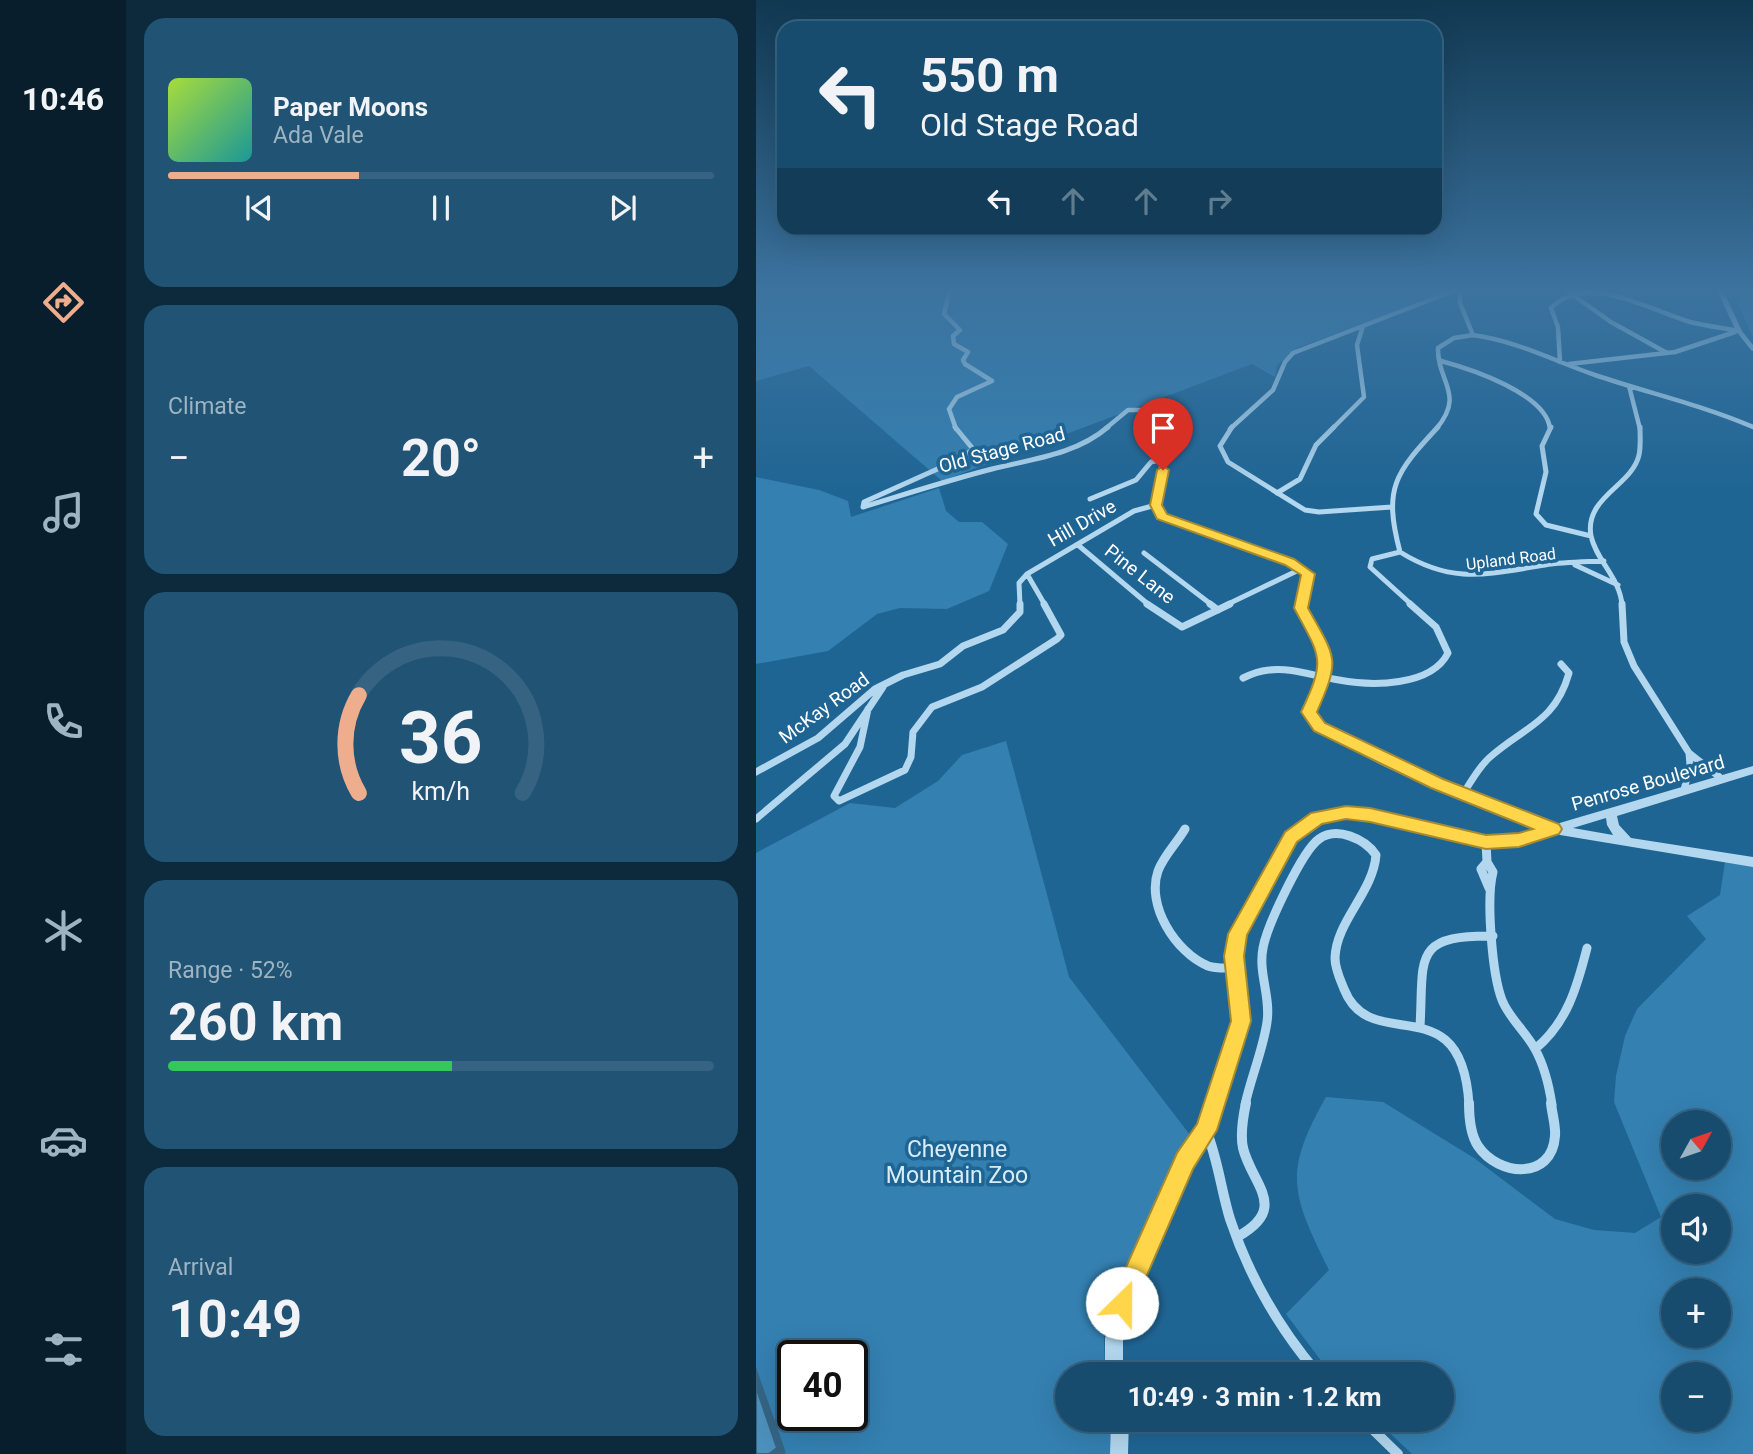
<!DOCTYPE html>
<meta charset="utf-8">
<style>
body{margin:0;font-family:Roboto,sans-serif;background:#205374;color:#f1f3f6;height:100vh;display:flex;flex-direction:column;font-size:26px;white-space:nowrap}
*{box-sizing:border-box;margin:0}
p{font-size:23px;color:#9eb4c3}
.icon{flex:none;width:38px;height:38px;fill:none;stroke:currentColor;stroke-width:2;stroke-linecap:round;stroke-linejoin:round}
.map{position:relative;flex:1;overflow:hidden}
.sheet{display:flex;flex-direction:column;gap:18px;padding:18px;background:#0d2a3d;width:630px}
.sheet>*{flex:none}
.guide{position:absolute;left:21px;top:21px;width:665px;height:214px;border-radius:21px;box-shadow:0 7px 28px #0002,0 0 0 2px #366382;background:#174c6f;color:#f1f3f6;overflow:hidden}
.needle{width:46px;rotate:50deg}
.controls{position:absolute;left:905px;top:1110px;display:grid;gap:14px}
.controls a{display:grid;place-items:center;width:70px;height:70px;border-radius:50%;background:#174c6f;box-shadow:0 7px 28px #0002,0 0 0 2px #366382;font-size:35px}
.speed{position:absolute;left:21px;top:1340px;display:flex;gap:14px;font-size:35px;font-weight:700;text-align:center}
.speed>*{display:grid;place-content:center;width:91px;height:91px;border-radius:50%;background:#174c6f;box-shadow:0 7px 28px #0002,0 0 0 2px #366382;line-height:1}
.speed .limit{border:4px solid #111;border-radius:10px;background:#fff;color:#111}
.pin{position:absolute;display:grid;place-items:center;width:60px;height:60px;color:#fff;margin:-72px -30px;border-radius:50% 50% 50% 0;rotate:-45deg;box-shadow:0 0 7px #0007}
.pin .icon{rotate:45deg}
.me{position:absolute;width:77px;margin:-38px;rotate:23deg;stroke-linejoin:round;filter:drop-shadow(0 0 5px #0008)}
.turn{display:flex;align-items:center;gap:24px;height:147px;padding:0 28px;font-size:32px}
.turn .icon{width:91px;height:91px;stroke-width:2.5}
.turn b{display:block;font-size:49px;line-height:60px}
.lanes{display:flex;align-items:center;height:66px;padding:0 28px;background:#0003;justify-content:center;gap:35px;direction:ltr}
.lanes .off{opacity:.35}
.big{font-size:52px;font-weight:700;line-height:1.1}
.sheet .card{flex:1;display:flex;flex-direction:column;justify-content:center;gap:10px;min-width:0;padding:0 24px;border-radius:21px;background:#205374}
.sheet .dial{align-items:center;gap:0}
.dial svg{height:182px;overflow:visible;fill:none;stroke:#366382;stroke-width:7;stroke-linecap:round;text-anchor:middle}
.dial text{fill:#f1f3f6;stroke:none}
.song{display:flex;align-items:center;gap:21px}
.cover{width:84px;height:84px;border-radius:10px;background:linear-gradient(135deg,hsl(80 70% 55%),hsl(180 70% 35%))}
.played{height:7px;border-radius:4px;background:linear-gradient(90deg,#eead8d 35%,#366382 35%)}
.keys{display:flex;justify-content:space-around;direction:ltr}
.heat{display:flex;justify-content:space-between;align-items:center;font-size:38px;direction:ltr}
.charge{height:10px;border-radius:5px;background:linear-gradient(90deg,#34c759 52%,#366382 0)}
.trip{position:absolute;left:299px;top:1362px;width:399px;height:70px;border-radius:35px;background:#174c6f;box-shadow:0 7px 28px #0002,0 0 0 2px #366382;font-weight:700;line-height:70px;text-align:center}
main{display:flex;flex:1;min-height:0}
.dock{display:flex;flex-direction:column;width:126px;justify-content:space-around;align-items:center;background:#091e2c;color:#9eb4c3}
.dock .icon{width:49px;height:49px}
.dock .on{color:#eead8d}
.dock b{font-size:32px;color:#f1f3f6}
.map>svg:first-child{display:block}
.green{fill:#3480b1;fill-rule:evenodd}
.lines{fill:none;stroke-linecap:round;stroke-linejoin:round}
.minor-far4{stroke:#b2d7ee;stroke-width:4.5}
.minor-far3{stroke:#b2d7ee;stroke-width:5}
.minor-far2{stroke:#b2d7ee;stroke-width:7}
.minor-far1{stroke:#b2d7ee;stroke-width:9}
.minor{stroke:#b2d7ee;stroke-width:10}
.tertiary{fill:#b2d7ee;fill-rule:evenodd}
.shaded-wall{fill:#356584}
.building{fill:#4c90bc;stroke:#356584;stroke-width:2}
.route{fill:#ffd54a;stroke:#a68a30;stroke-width:2}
.labels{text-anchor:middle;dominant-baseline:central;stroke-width:7;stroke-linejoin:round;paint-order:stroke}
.far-street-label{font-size:16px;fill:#fff;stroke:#1f6594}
.street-label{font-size:19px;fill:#fff;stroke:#1f6594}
.near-park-label{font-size:23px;fill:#d8edfa;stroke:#1f6594}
</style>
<main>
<nav class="dock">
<b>10:46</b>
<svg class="icon on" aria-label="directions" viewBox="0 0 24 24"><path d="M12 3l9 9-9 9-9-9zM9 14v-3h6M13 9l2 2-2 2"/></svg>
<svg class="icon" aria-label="music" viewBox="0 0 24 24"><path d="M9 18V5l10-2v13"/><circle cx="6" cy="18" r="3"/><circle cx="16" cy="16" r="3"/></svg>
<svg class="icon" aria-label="phone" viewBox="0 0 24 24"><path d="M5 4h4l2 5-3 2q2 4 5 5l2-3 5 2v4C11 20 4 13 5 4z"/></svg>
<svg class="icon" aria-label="climate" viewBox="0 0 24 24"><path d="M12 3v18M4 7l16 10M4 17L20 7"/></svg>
<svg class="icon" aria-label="car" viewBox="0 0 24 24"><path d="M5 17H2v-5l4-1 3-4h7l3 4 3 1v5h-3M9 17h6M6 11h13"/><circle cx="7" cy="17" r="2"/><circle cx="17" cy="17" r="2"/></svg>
<svg class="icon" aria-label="filters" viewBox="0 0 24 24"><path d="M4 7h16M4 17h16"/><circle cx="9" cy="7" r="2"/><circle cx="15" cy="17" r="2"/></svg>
</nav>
<section class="sheet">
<div class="card">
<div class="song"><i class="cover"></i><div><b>Paper Moons</b><p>Ada Vale</p></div></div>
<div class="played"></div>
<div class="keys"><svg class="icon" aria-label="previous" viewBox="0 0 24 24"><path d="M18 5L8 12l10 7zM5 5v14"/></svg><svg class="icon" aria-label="pause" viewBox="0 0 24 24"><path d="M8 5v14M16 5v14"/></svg><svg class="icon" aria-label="next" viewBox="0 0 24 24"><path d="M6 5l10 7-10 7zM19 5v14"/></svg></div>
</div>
<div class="card"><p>Climate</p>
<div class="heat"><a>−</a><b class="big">20°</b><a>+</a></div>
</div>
<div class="card dial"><svg viewBox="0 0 100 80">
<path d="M14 69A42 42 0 1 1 86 69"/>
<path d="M14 69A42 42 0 0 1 14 26" stroke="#eead8d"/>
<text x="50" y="56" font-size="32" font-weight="700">36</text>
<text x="50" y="72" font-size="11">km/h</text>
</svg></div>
<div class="card"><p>Range · 52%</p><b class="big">260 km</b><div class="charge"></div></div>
<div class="card"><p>Arrival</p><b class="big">10:49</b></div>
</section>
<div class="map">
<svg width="997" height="1454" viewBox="0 0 997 1454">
<rect width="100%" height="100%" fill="#1f6594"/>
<path class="green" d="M0 288H701L541 348 521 365 519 377 496 364 186 481 53 366 0 381Z
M973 288H997V338L977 292Z
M0 477 63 490 92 501 95 517 183 488 190 511 203 522H226L252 544 233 591 191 609 144 608 121 614 72 651 0 664Z
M250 741 313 977 434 1135 353 1315 348 1336 349 1374H312V1419H355L354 1454H0V853L94 803 139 808 182 781 206 755ZM37 1356H96V1416H37Z
M969 862 997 866V1454H656L619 1419H686V1374H575L530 1314 573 1270C535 1193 527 1173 570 1097L627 1102 718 1158 799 1219 838 1230 879 1233 905 1217 858 1102 860 1076 869 1036 881 1009 950 939 931 916 964 895ZM917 1122H962V1167H917ZM917 1206H962V1251H917ZM917 1290H962V1335H917ZM917 1374H962V1419H917Z"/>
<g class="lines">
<path class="minor-far4" d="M194 288 188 314 204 330 197 336 198 344 212 352 207 360 209 364 236 381 201 397 193 409 200 429
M704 288V303L717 335C761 341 798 361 839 375 892 393 946 405 997 427
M807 288 855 322 911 353
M685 361C715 369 791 394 794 429
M804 362 802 327 795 308C830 272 894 310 934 322 950 326 967 328 983 331
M813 364 919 352 979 332
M873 386 884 429
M349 429 372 410H388L401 429
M474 429 517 390 529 362 537 353 705 288
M576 429 608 397 601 345 607 326
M680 429C710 394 681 382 682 348L698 338 717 335"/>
<path class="minor-far3" d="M199 427 217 449 206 458 108 502 107 507C150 494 193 480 236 469 276 459 319 455 352 427
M400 427 409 440 400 505 406 516 533 562 552 574 546 605
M476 427 464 446 472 462 549 510 563 512 636 507
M682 427C639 473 627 488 644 552 697 585 731 574 789 565 808 562 828 562 848 561
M795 427 786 446 790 472 780 514 790 525 835 536
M521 493 544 479 560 445 578 427
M334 499 380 480 395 462 408 459
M322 545 393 605
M644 552 616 559 614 567 656 605
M388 553 456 605
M819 565 862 585
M271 574 289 605
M264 605 263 583 271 574 378 511 400 505
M470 605 547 568
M866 605C864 578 840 560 835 536 828 497 876 486 883 455 885 446 884 436 884 427"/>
<path class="minor-far2" d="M391 604 426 627 474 604
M454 604 462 610
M546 604 545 608 568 648 571 666 568 680 553 712C596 761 728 803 791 827
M866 604 868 642 878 666 933 753 966 779
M487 678C495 674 504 671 513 670 536 667 560 677 583 680 615 686 675 687 692 653L680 627 654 604
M112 709 104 747 78 796 83 801 149 770 155 757 157 732 176 707 226 687 301 639 305 635 288 604
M0 772 62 738 119 689 147 675 184 664 207 646 247 630 264 612V604
M928 790 934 765 933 753
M707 794C715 782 722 768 733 758 767 727 799 723 813 673L805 664
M0 819 89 744 127 687"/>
<path class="minor-far1" d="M787 825 797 829
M429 829C421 843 408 855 402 871 390 905 419 952 452 966 460 969 470 968 479 968
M730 842 731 862 737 872C730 898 736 974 746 1000 753 1018 770 1032 779 1049 789 1067 793 1085 796 1105
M731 862 725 869 733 888
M664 1027C668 958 655 935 737 936
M779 1049C811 1023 821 987 831 948
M489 1105C495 1077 507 1050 511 1022 515 997 502 973 507 948 511 926 546 851 563 839 581 826 609 839 620 855 617 893 580 921 579 958 579 969 584 979 588 989 615 1058 706 982 713 1105"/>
<path class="minor" d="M713 1103C713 1117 714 1134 722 1146 742 1176 796 1181 799 1136 800 1126 796 1114 795 1103
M450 1130C462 1159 465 1190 474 1219 493 1276 523 1328 562 1374
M481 1237C534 1208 496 1185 487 1148 484 1134 487 1117 490 1103
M606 1419 642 1454"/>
<path class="tertiary" d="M960 288H966L986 331 997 345V351L995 350 980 331Z
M997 766V774L861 816 863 825 875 838 997 857V867L798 834 763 845H715L614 819 590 817 564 822 547 832 532 850 487 934 484 956 492 1021 455 1135 434 1166 374 1304 367 1338V1374H349V1338L358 1303 424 1156 444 1126 478 1021 472 956 475 934 524 844 539 826 557 815 590 809 614 811 715 835H763ZM850 818 851 825 857 835 817 828Z
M355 1419H373L372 1454H354Z"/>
</g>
<path class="shaded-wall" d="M0 1367 30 1453 28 1454H13L0 1387Z"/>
<path class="building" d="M0 1387 21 1448 13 1454H0Z"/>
<linearGradient id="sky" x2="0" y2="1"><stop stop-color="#113851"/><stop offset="0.59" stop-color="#3c739f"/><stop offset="1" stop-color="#3c739f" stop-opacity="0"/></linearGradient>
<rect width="997" height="491" fill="url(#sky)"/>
<path class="route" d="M407 466 413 470 406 505 411 514 538 559 559 574 552 608C580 659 585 657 561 712L569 723 687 779 803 824 806 829 803 834 763 847 730 849 614 822 590 819 566 824 541 842 491 935 488 956 495 1021 461 1130 437 1169 375 1312 366 1316 358 1312 354 1303 421 1153 441 1124 475 1021 468 956 472 934 529 832 555 813 590 806 614 808 730 835 763 833 777 829 675 788 558 731 545 712C570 659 565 658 538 608L545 575 529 565 401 519 394 505 401 470Z"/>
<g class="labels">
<g class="far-street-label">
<text transform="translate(755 559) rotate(-7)">Upland Road</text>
</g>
<g class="street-label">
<text transform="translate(246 450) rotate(-15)">Old Stage Road</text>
<text transform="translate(326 523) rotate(-30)">Hill Drive</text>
<text transform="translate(384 574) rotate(38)">Pine Lane</text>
<text transform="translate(68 708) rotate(-36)">McKay Road</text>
<text transform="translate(892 783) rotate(-16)">Penrose Boulevard</text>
</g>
<g class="near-park-label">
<text x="201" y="1149">Cheyenne<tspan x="201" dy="26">Mountain Zoo</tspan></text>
</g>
</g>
</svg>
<div class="controls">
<a><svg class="needle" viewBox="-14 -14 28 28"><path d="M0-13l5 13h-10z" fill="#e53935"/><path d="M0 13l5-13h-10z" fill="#9eb4c3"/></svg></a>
<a><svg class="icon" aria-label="sound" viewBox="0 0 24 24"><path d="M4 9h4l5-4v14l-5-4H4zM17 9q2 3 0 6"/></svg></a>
<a>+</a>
<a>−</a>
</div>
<div class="speed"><div class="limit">40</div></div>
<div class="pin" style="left:407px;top:470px;background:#d93025"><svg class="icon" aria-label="arrive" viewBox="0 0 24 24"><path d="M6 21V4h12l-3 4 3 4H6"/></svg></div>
<svg class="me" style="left:366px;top:1303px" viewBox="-20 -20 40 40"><circle r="19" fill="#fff"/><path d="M0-13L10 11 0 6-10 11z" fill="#ffd54a"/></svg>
<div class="trip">10:49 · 3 min · 1.2 km</div>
<div class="guide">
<div class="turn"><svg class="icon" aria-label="left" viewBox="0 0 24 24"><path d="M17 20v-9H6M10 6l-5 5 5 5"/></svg><div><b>550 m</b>Old Stage Road</div></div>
<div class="lanes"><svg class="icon" aria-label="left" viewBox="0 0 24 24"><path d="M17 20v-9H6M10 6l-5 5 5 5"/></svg><svg class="icon off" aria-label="ahead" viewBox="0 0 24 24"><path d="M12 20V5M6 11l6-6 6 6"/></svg><svg class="icon off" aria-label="ahead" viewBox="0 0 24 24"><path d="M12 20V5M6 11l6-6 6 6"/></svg><svg class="icon off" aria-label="right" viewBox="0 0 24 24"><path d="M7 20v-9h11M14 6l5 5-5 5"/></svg></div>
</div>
</div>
</main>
